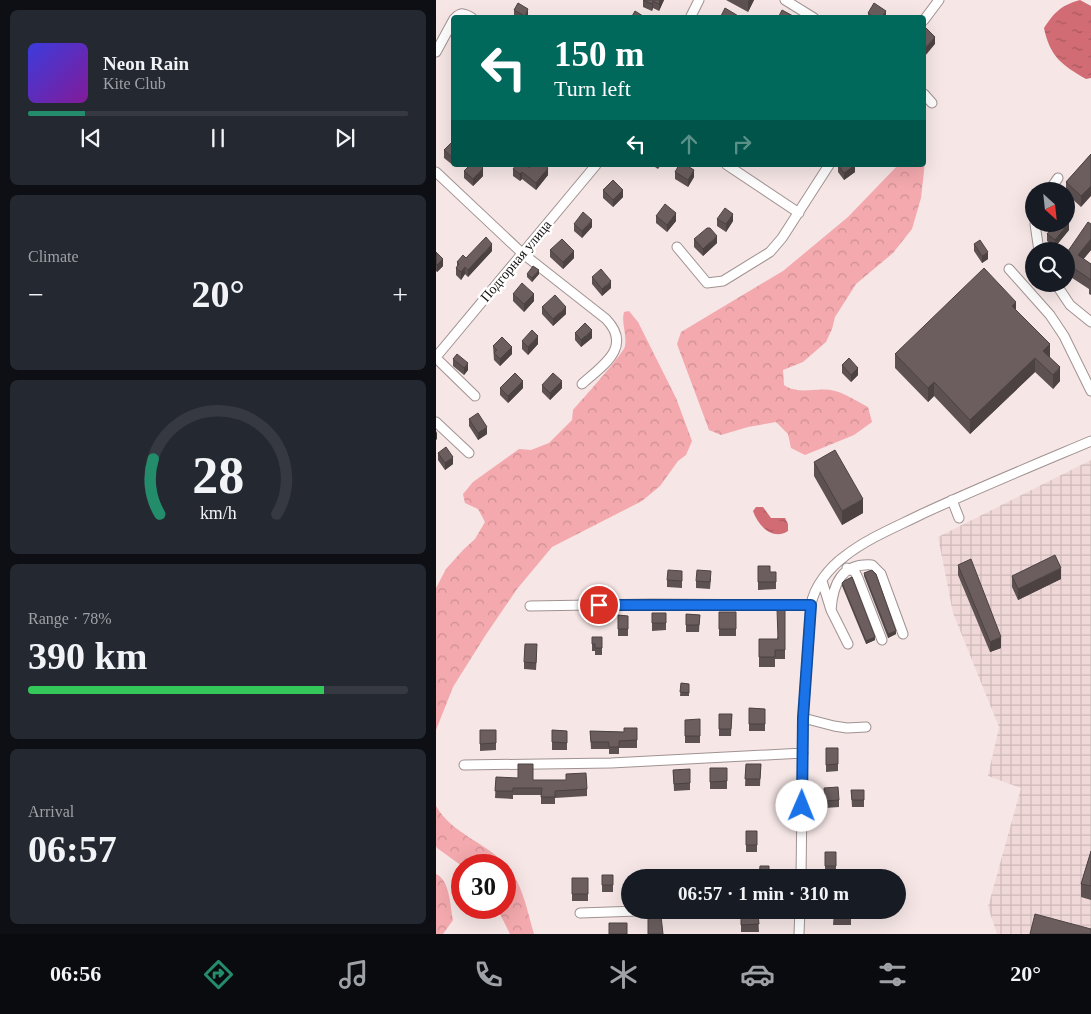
<!DOCTYPE html>
<meta charset="utf-8">
<style>
body{margin:0;font-family:Georgia,serif;background:#242831;color:#f1f3f6;height:100vh;display:flex;flex-direction:column;font-size:19px;white-space:nowrap}
*{box-sizing:border-box;margin:0}
p{font-size:16px;color:#9ea1a6}
.icon{flex:none;width:28px;height:28px;fill:none;stroke:currentColor;stroke-width:2;stroke-linecap:round;stroke-linejoin:round}
.map{position:relative;flex:1;overflow:hidden}
.sheet{display:flex;flex-direction:column;gap:10px;padding:10px;background:#0d0f14;width:436px}
.sheet>*{flex:none}
.hud{position:absolute;left:15px;top:15px;width:475px;height:152px;border-radius:5px;box-shadow:0 5px 20px #0002;background:#00695c;color:#fff;overflow:hidden}
.needle{width:32px;rotate:153deg}
.tools{position:absolute;left:589px;top:182px;display:grid;gap:10px}
.tools a{display:grid;place-items:center;width:50px;height:50px;border-radius:50%;background:#171b24;box-shadow:0 5px 20px #0002;font-size:25px}
.speed{position:absolute;left:15px;top:854px;display:flex;gap:10px;font-size:25px;font-weight:700;text-align:center}
.speed>*{display:grid;place-content:center;width:65px;height:65px;border-radius:50%;background:#171b24;box-shadow:0 5px 20px #0002;line-height:1}
.speed .limit{border:8px solid #d22;background:#fff;color:#111}
.pin{position:absolute;display:grid;place-items:center;width:42px;height:42px;color:#fff;margin:-21px;border:2px solid #fff;border-radius:50%;box-shadow:0 1px 5px #0007}
.me{position:absolute;width:55px;margin:-28px;rotate:1deg;stroke-linejoin:round;filter:drop-shadow(0 0 4px #0008)}
.turn{display:flex;align-items:center;gap:18px;height:105px;padding:0 20px;font-size:22px}
.turn .icon{width:65px;height:65px;stroke-width:2.5}
.turn b{display:block;font-size:35px;line-height:42px}
.lanes{display:flex;align-items:center;height:48px;padding:0 20px;background:#0003;justify-content:center;gap:25px;direction:ltr}
.lanes .off{opacity:.35}
.big{font-size:38px;font-weight:800;line-height:1.1}
.sheet .card{flex:1;display:flex;flex-direction:column;justify-content:center;gap:8px;min-width:0;padding:0 18px;border-radius:8px;background:#242831}
.sheet .dial{align-items:center;gap:0}
.dial svg{height:130px;overflow:visible;fill:none;stroke:#363941;stroke-width:7;stroke-linecap:round;text-anchor:middle}
.dial text{fill:#f1f3f6;stroke:none}
.song{display:flex;align-items:center;gap:15px}
.cover{width:60px;height:60px;border-radius:8px;background:linear-gradient(135deg,hsl(240 70% 55%),hsl(290 70% 35%))}
.played{height:5px;border-radius:2px;background:linear-gradient(90deg,#238c6a 15%,#363941 15%)}
.keys{display:flex;justify-content:space-around;direction:ltr}
.heat{display:flex;justify-content:space-between;align-items:center;font-size:28px;direction:ltr}
.charge{height:8px;border-radius:4px;background:linear-gradient(90deg,#34c759 78%,#363941 0)}
.trip{position:absolute;left:185px;top:869px;width:285px;height:50px;border-radius:25px;background:#171b24;box-shadow:0 5px 20px #0002;font-weight:800;line-height:50px;text-align:center}
.dock{display:flex;height:80px;justify-content:space-around;align-items:center;background:#090b0e;color:#9ea1a6}
.dock .icon{width:35px;height:35px}
.dock .active{color:#238c6a}
.dock b{font-size:22px;color:#f1f3f6}
main{display:flex;flex:1;min-height:0}
.map>svg:first-child{display:block}
.industrial{fill:url(#industrial-grid)}
.forest{fill:url(#forest-crowns)}
.water{fill:url(#water-ripples)}
.lines{fill:none;stroke-linecap:round;stroke-linejoin:round}
.minor-casing{stroke:#a19292;stroke-width:11}
.minor{stroke:#fff;stroke-width:9}
.wall{fill:#5d5152}
.shaded-wall{fill:#4c4242}
.building{fill:#6c5e5f;stroke:#4c4242}
.route-casing{stroke:#114b97;stroke-width:12}
.route{stroke:#1a73e8;stroke-width:9}
.labels{text-anchor:middle;dominant-baseline:central;stroke-width:5;stroke-linejoin:round;paint-order:stroke}
.street-label{font-size:14px;fill:#140f0f;stroke:#fff}
</style>
<main>
<section class="sheet">
<div class="card">
<div class="song"><i class="cover"></i><div><b>Neon Rain</b><p>Kite Club</p></div></div>
<div class="played"></div>
<div class="keys"><svg class="icon" aria-label="previous" viewBox="0 0 24 24"><path d="M18 5L8 12l10 7zM5 5v14"/></svg><svg class="icon" aria-label="pause" viewBox="0 0 24 24"><path d="M8 5v14M16 5v14"/></svg><svg class="icon" aria-label="next" viewBox="0 0 24 24"><path d="M6 5l10 7-10 7zM19 5v14"/></svg></div>
</div>
<div class="card"><p>Climate</p>
<div class="heat"><a>−</a><b class="big">20°</b><a>+</a></div>
</div>
<div class="card dial"><svg viewBox="0 0 100 80">
<path d="M14 69A42 42 0 1 1 86 69"/>
<path d="M14 69A42 42 0 0 1 10 35" stroke="#238c6a"/>
<text x="50" y="56" font-size="32" font-weight="700">28</text>
<text x="50" y="72" font-size="11">km/h</text>
</svg></div>
<div class="card"><p>Range · 78%</p><b class="big">390 km</b><div class="charge"></div></div>
<div class="card"><p>Arrival</p><b class="big">06:57</b></div>
</section>
<div class="map">
<svg width="655" height="934" viewBox="0 0 655 934">
<defs>
<pattern id="industrial-grid" width="8" height="8" patternUnits="userSpaceOnUse" patternTransform="scale(1.25)"><rect width="8" height="8" fill="#f1d8d8"/><path d="M0 4h8M4 0v8" fill="none" stroke="#ceb8b8"/></pattern>
<pattern id="forest-crowns" width="20" height="18" patternUnits="userSpaceOnUse" patternTransform="scale(1.25)"><rect width="20" height="18" fill="#f3a9ad"/><path d="M2 6a3 3 0 1 1 6 0M12 15a3 3 0 1 1 6 0" fill="none" stroke="#cf9094"/></pattern>
<pattern id="water-ripples" width="26" height="14" patternUnits="userSpaceOnUse" patternTransform="scale(1.25)"><rect width="26" height="14" fill="#d26c74"/><path d="M2 4q2-2 4 0t4 0M15 11q2-2 4 0t4 0" fill="none" stroke="#a9575e"/></pattern>
</defs>
<rect width="100%" height="100%" fill="#f6e6e6"/>
<path class="industrial" d="M655 460V934H561L552 907 585 788 552 776 563 727 517 613 502 537Z"/>
<path class="forest" d="M488 158 489 162 485 198 476 229 457 253 420 284 399 317 396 329 390 342 367 362 347 370 348 385C364 396 381 386 399 391 410 394 422 402 432 407L436 422 418 435 369 455 355 448 352 434 340 422 312 427 285 435 273 430 241 344 245 332 347 271 412 217 462 165H488Z
M193 311 202 322 240 398 256 441 250 455 242 461 224 486 206 501 116 547 81 589 49 636 17 687 0 730V588L10 569 27 550 39 539 49 522 42 509 29 503 27 494 37 482 83 449 95 450 113 443 136 420 137 410C145 401 188 353 189 346 191 334 185 323 188 312Z
M0 806C16 834 51 843 71 866 87 885 91 910 98 934H74L61 908H69V865L26 866 1 848 0 846Z
M0 874C14 880 14 906 17 920L7 934H0Z"/>
<path class="water" d="M644 0 655 6V78L650 79C626 65 614 57 608 28 618 13 625 5 644 0Z
M320 507H327L335 518H349L352 524V531C337 541 322 526 317 511Z"/>
<g class="lines">
<defs>
<path id="minor" d="M349 0 378 18
M19 18C25 12 29 13 36 18
M254 18 263 0
M488 20 503 0
M0 52 18 19
M488 94 496 103
M291 165 363 213
M0 172 86 253 170 319C197 347 167 365 146 384
M613 191 622 178
M599 224 603 251
M241 247 271 283 287 281 334 252 346 238 393 165
M573 269 614 315 628 336 655 391
M620 284 634 305 655 322
M0 357 160 165
M0 358 39 396
M0 422 33 453
M516 500 523 518
M411 568 419 572 422 578 446 640
M386 581 395 610 412 644
M94 606 215 604 375 605
M395 610C397 583 406 563 436 565L445 574 467 634
M367 718 398 726 411 728 430 727
M28 765 175 763 367 753
M365 878 367 718 375 605C378 586 394 567 409 556 432 538 460 527 486 514 542 488 598 465 655 441
M144 913 232 910
M363 934 364 910"/>
</defs>
<use href="#minor" class="minor-casing"/>
<use href="#minor" class="minor"/>
</g>
<path class="wall" d="M207 0H228L223 11 217 8 216 11 207 7Z
M290 0H318L312 12Z
M78 10 92 16V18H79L78 17Z
M432 13 450 18H432Z
M18 143V165H19L18 166 8 158V150Z
M655 154 645 207 630 193V182Z
M216 165H225L222 169Z
M402 165 419 172 408 180 402 172Z
M93 168 112 175 100 190 86 179 84 181 77 176V169Z
M28 171 47 176 37 186 28 178Z
M239 172 258 177 252 187 239 179Z
M167 190 187 197 177 207 167 198Z
M220 216 240 221 231 232 220 223Z
M281 219 297 221 290 232 281 226Z
M138 224 156 227 146 238 138 231Z
M655 224V250L647 259 655 264V295L653 294V289L630 274V254Z
M633 230 619 247 611 241V234Z
M258 239 281 243 267 256 258 247Z
M538 244 552 259 546 263 538 251Z
M114 250 138 258 127 269 114 257Z
M56 251 32 277 29 274 25 280 20 275V268L21 266V262L30 258Z
M0 252 7 266 1 272 0 271Z
M91 274H103L96 282 91 277Z
M156 277 175 288 166 296 156 284Z
M77 294 98 301 88 312 77 301Z
M106 307 130 314 117 326 106 314Z
M580 310 614 357 624 381 617 389 599 372 534 434 498 396 492 402 459 368V354Z
M139 333 156 338 145 347 139 340Z
M86 341 102 344 92 355 86 349Z
M57 346 76 354 64 366 58 360Z
M17 359 32 370 28 375 17 366Z
M406 365 422 375 415 382 406 373Z
M106 385 126 388 114 400 106 392Z
M64 388H87L72 403 64 395Z
M33 419 51 434 42 440 33 426Z
M2 453 17 464 9 470 2 460Z
M378 462 427 513 406 525 378 476Z
M522 565 565 648 554 652 522 575Z
M322 566 334 572H340V589L322 590Z
M428 573 460 634 452 638 428 576Z
M576 576 625 579 582 600 576 587Z
M246 578V588L231 587V580Z
M275 578 274 589 260 588V581Z
M406 583 439 640 430 644 406 586Z
M349 609V659H339V667H323V639H341Z
M283 612H300V636H283Z
M216 613H230V630L216 631Z
M250 614 264 615 263 632H250Z
M182 615 192 616V636H182Z
M156 637H166V655H159V651H156Z
M101 652 100 670 88 669V662Z
M245 683 253 684V696H244Z
M313 708 329 709V731H313Z
M283 714H296L295 736H283Z
M249 720 264 736V743H249Z
M201 728V748H183V754H173V749H155L154 731 188 732Z
M44 730H60V750L44 751Z
M116 730 131 731V750H116Z
M390 748H402V771L390 772Z
M310 764H325L324 786H309Z
M274 768H291V789H274Z
M237 770 254 783V790L238 791Z
M60 777 97 780 151 789V796L119 798V804H105V795H77V799L59 798Z
M388 788 403 800V807L389 808Z
M415 790H428V807H416Z
M310 831H321V852H310Z
M655 851V900L645 897V884Z
M389 852H400V873H389Z
M166 875H177V892H166Z
M136 878H152V901H136Z
M398 910H415V925H397Z
M322 914 323 932H305V915Z"/>
<path class="shaded-wall" d="M224 0H228L223 11V4Z
M313 0H318L312 12V2Z
M217 1V8L216 11V4Z
M92 9V18H89V16Z
M450 11V18H445Z
M499 37V44L489 56V48Z
M419 165V172L408 180V173Z
M47 168V176L37 186V179Z
M112 168V175L100 190V183Z
M258 170V177L252 187V180Z
M86 172V179L84 181V174Z
M655 186V196L645 207V196Z
M187 190V197L177 207V200Z
M240 213V221L231 232V225Z
M297 214V221L290 232V224Z
M156 220V227L146 238V231Z
M633 223V230L619 247V240Z
M281 236V243L267 256V249Z
M655 239V250L642 266V255Z
M56 244V251L32 277V270Z
M138 251V258L127 269V262Z
M552 252V259L546 263V256Z
M7 259V266L1 272V265Z
M29 267V274L25 280V272Z
M103 270V274L96 282V278Z
M175 281V288L166 296V289Z
M98 294V301L88 312V304Z
M580 302V316L576 306Z
M130 307V314L117 326V319Z
M156 330V338L145 347V340Z
M102 336V344L92 355V347Z
M614 344V358L607 351Z
M76 347V354L64 366V359Z
M599 358V372L534 434V420Z
M32 363V370L28 375V368Z
M624 367V381L617 389V375Z
M422 368V375L415 382V375Z
M87 381V388L72 403V396Z
M126 381V388L114 400V393Z
M498 382V396L492 402V388Z
M51 427V434L42 440V433Z
M1 431V439L0 440V433Z
M17 457V464L9 470V463Z
M427 499V513L406 525V511Z
M625 568V579L582 600V589Z
M460 631V634L452 638V634Z
M439 637V640L430 644V641Z
M565 637V648L554 652V642Z"/>
<path class="building" d="M207 0H224L223 4 217 1 216 4Z
M82 3 92 9 89 16 78 10Z
M438 3 450 11 445 18H439L432 13Z
M289 8 304 17V18H284Z
M346 10 357 16 356 18H342Z
M199 11 210 18H195Z
M490 28 499 37 489 48 488 47V31Z
M16 142 18 143V159L8 150Z
M655 154V186L645 196 630 182Z
M34 165H43L47 168 37 179 28 171Z
M80 165H89L93 168 96 165H108L112 168 100 183 86 172 84 174 77 169Z
M243 165H250L258 170 252 180 239 172Z
M402 165H419L408 173Z
M177 180 187 190 177 200 167 190Z
M229 204 240 213 231 225 220 216Z
M289 208 297 214 290 224 281 219Z
M147 212 156 220 146 231 138 224Z
M630 221 633 223 619 240 611 234 619 224H630Z
M652 222 655 224V239L642 255 655 264V280L630 263V254Z
M271 228H274L281 236 267 249 258 239Z
M50 237 56 244 32 270 29 267 25 272 20 268 23 264 21 262 27 255 30 258Z
M126 239 138 251 127 262 114 250Z
M544 240 552 252 546 256 538 244Z
M0 252 7 259 1 265 0 264Z
M97 266 103 270 96 278 91 274Z
M548 268 580 302 576 306 614 344 607 351 624 367 617 375 599 358 534 420 498 382 492 388 459 354Z
M165 269 175 281 166 289 156 277Z
M86 283 98 294 88 304 77 294Z
M119 295 130 307 117 319 106 307Z
M149 323 156 330 145 340 139 333Z
M96 330 102 336 92 347 86 341Z
M66 337 76 347 64 359 58 353 61 350 57 346Z
M21 354 32 363 28 368 17 359Z
M413 358 422 368 415 375 406 365Z
M79 373 87 381 72 396 64 388Z
M117 373 126 381 114 393 106 385Z
M42 413 51 427 42 433 33 419Z
M10 447 17 457 9 463 2 453Z
M399 450 427 499 406 511 378 462Z
M619 555 625 568 582 589 576 576Z
M535 559 565 637 554 642 522 565Z
M322 566H334V572H340V582H322Z
M232 570 246 571V581L231 580Z
M261 570 275 571 274 582 260 581Z
M436 570 440 574 460 631 452 634 428 573Z
M416 577 439 637 430 641 406 583 408 581Z
M341 609H349V650H339V657H323V639H342Z
M283 612H300V629H283Z
M216 613H230V623H216Z
M250 614 264 615 263 625H250Z
M182 615 192 616V629H182Z
M156 637H166V648H159V644H156Z
M89 644H101L100 663 88 662Z
M245 683 253 684V693L244 692Z
M313 708 329 709V724H313Z
M283 714H296L295 729H283Z
M264 719V736H249V720Z
M188 728H201V740L183 741V747H173V742H155L154 731 188 732Z
M44 730H60V743L44 744Z
M116 730 131 731V743L116 742Z
M390 748H402V764L390 765Z
M82 764H97V780H130V774L150 773 151 789 119 791V797H105L106 788H77V791H59L60 777 82 778Z
M310 764H325L324 779H309Z
M274 768H291V781L274 782Z
M254 769V783L238 784 237 770Z
M402 787 403 800 389 801 388 788Z
M415 790H428V800H416Z
M310 831H321V845H310Z
M655 851V886L645 884Z
M389 852H400V866H389Z
M324 866H333V878L323 877Z
M241 872H255V878H241Z
M295 872V878H277V873Z
M166 875H177V885H166Z
M223 876V878H207V877Z
M136 878H152V894H136Z
M398 910H415V918H397Z
M322 914 323 924 305 925V915Z
M599 914 655 929V934H594Z
M212 916H225L227 934H212Z
M173 923H191V934H173Z"/>
<g class="lines">
<defs>
<path id="route" d="M163 605H375L367 718 366 806"/>
</defs>
<use href="#route" class="route-casing"/>
<use href="#route" class="route"/>
</g>
<g class="labels">
<g class="street-label">
<text transform="translate(80 261) rotate(-50)">Подгорная улица</text>
</g>
</g>
</svg>
<div class="tools">
<a><svg class="needle" viewBox="-14 -14 28 28"><path d="M0-13l5 13h-10z" fill="#e53935"/><path d="M0 13l5-13h-10z" fill="#9ea1a6"/></svg></a>
<a><svg class="icon" aria-label="search" viewBox="0 0 24 24"><circle cx="10" cy="10" r="6"/><path d="M15 15l6 6"/></svg></a>
</div>
<div class="speed"><div class="limit">30</div></div>
<div class="pin" style="left:163px;top:605px;background:#d93025"><svg class="icon" aria-label="arrive" viewBox="0 0 24 24"><path d="M6 21V4h12l-3 4 3 4H6"/></svg></div>
<svg class="me" style="left:366px;top:806px" viewBox="-20 -20 40 40"><circle r="19" fill="#fff"/><path d="M0-13L10 11 0 6-10 11z" fill="#1a73e8"/></svg>
<div class="trip">06:57 · 1 min · 310 m</div>
<div class="hud">
<div class="turn"><svg class="icon" aria-label="left" viewBox="0 0 24 24"><path d="M17 20v-9H6M10 6l-5 5 5 5"/></svg><div><b>150 m</b>Turn left</div></div>
<div class="lanes"><svg class="icon" aria-label="left" viewBox="0 0 24 24"><path d="M17 20v-9H6M10 6l-5 5 5 5"/></svg><svg class="icon off" aria-label="ahead" viewBox="0 0 24 24"><path d="M12 20V5M6 11l6-6 6 6"/></svg><svg class="icon off" aria-label="right" viewBox="0 0 24 24"><path d="M7 20v-9h11M14 6l5 5-5 5"/></svg></div>
</div>
</div>
</main>
<nav class="dock">
<b>06:56</b>
<svg class="icon active" aria-label="directions" viewBox="0 0 24 24"><path d="M12 3l9 9-9 9-9-9zM9 14v-3h6M13 9l2 2-2 2"/></svg>
<svg class="icon" aria-label="music" viewBox="0 0 24 24"><path d="M9 18V5l10-2v13"/><circle cx="6" cy="18" r="3"/><circle cx="16" cy="16" r="3"/></svg>
<svg class="icon" aria-label="phone" viewBox="0 0 24 24"><path d="M5 4h4l2 5-3 2q2 4 5 5l2-3 5 2v4C11 20 4 13 5 4z"/></svg>
<svg class="icon" aria-label="climate" viewBox="0 0 24 24"><path d="M12 3v18M4 7l16 10M4 17L20 7"/></svg>
<svg class="icon" aria-label="car" viewBox="0 0 24 24"><path d="M5 17H2v-5l4-1 3-4h7l3 4 3 1v5h-3M9 17h6M6 11h13"/><circle cx="7" cy="17" r="2"/><circle cx="17" cy="17" r="2"/></svg>
<svg class="icon" aria-label="filters" viewBox="0 0 24 24"><path d="M4 7h16M4 17h16"/><circle cx="9" cy="7" r="2"/><circle cx="15" cy="17" r="2"/></svg>
<b>20°</b>
</nav>
